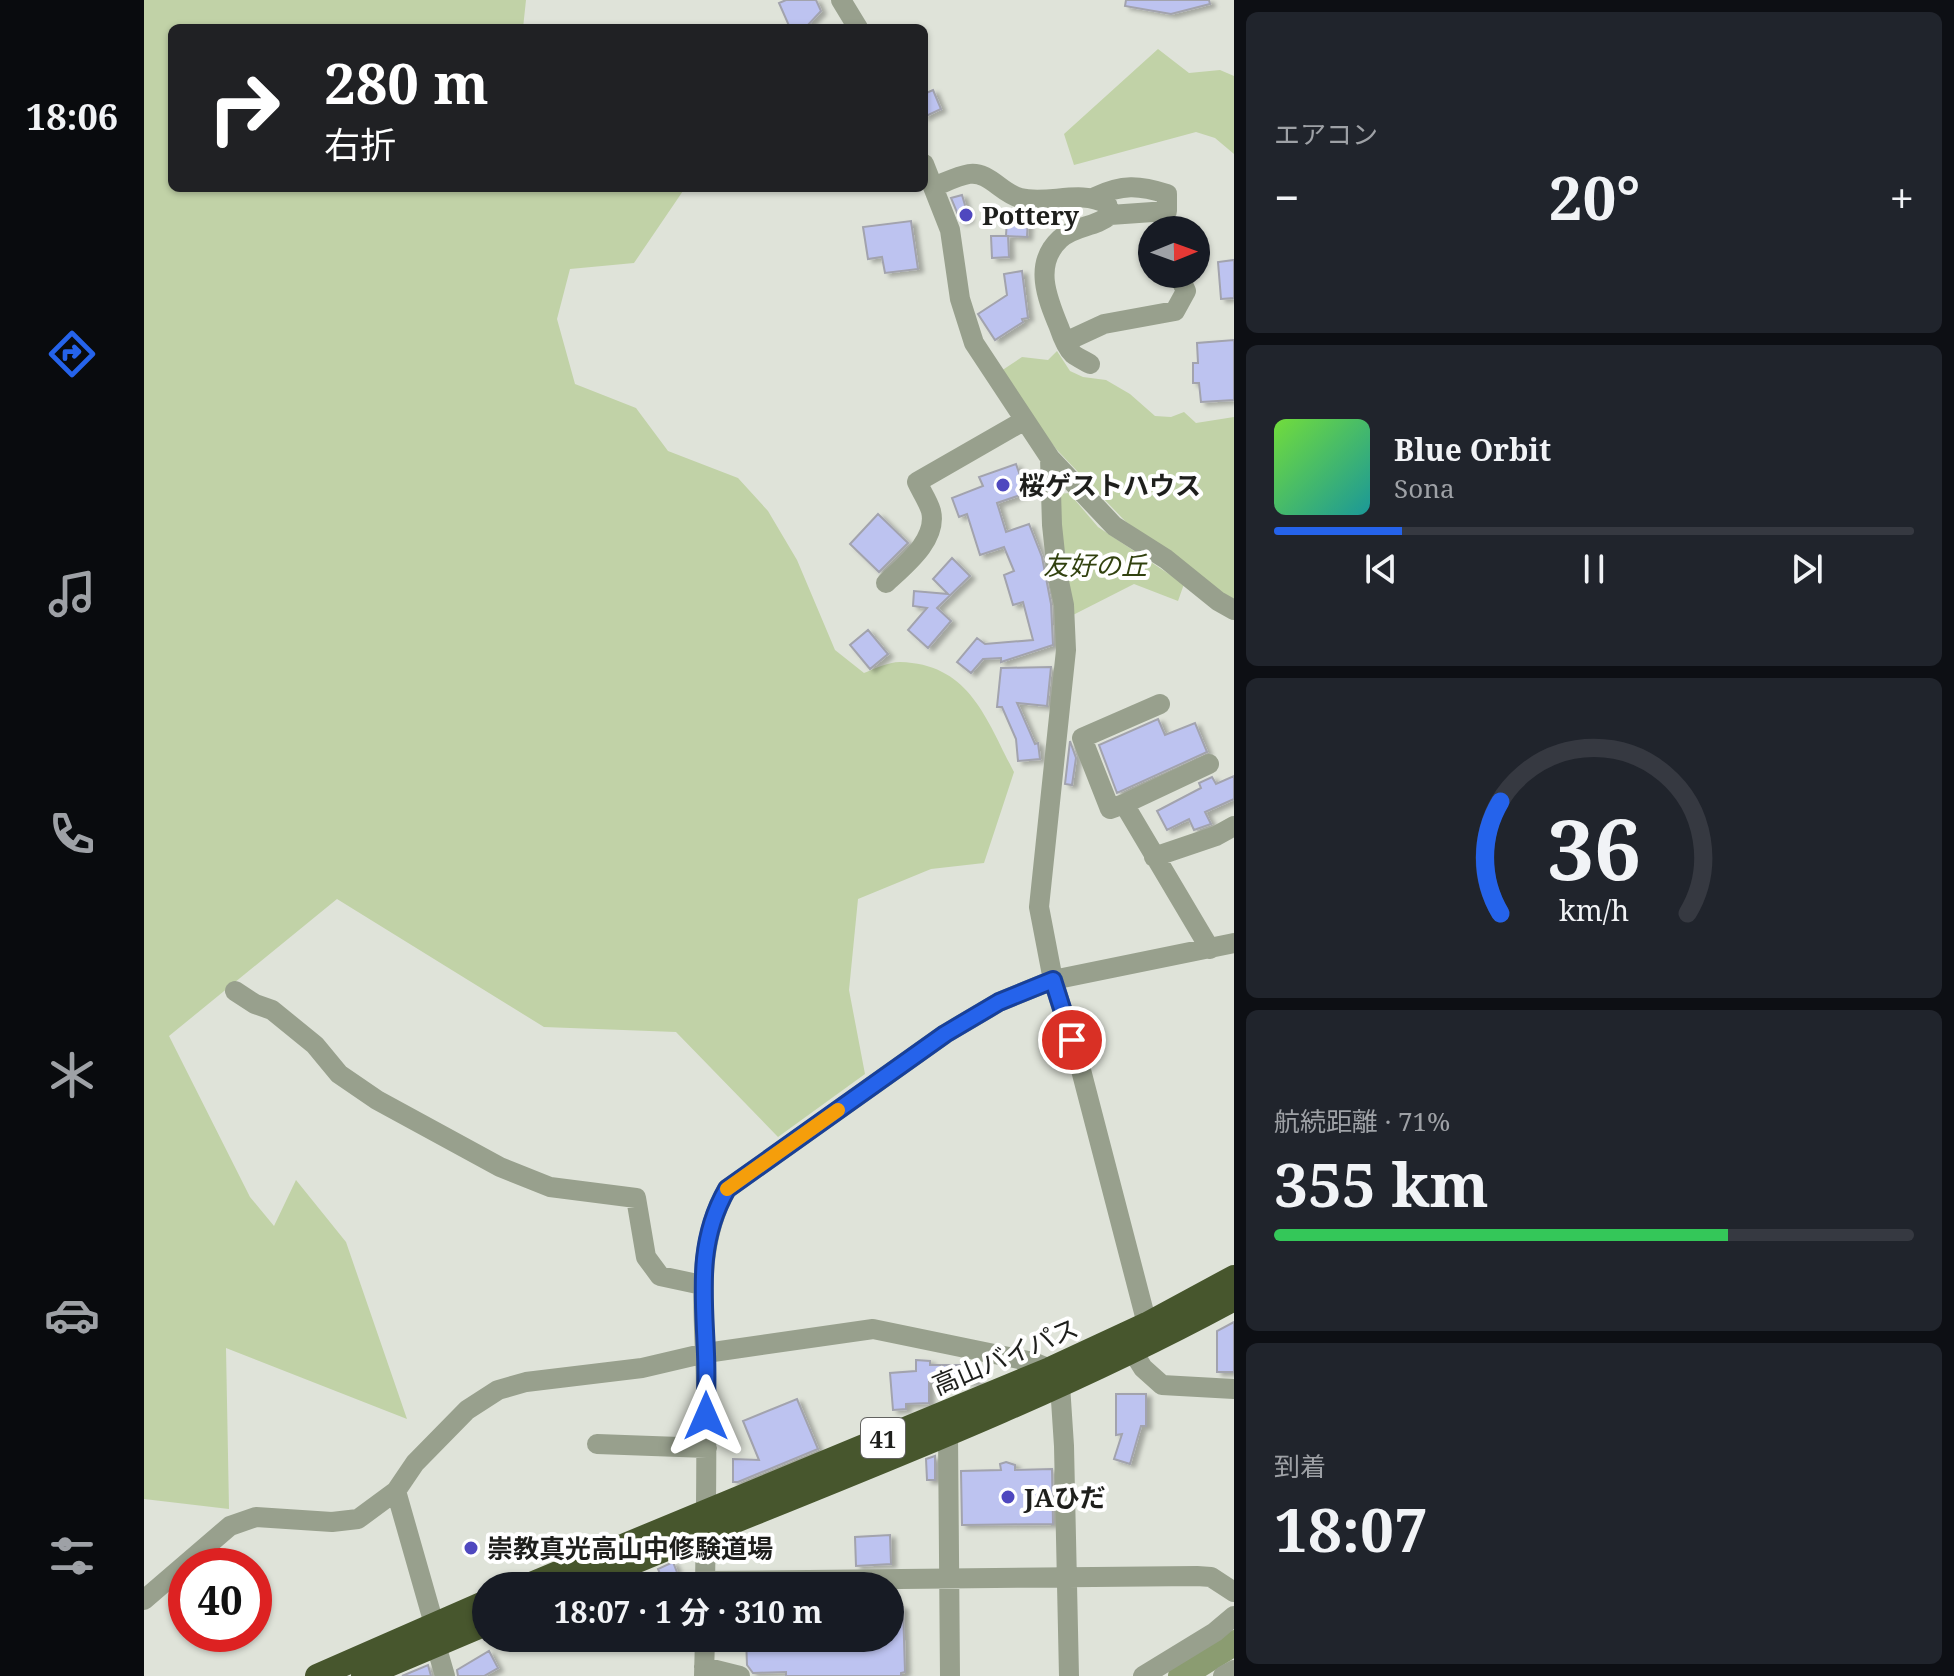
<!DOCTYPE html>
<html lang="ja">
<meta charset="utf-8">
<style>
body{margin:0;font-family:"Noto Serif","Noto Sans JP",serif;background:#20242c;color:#f1f3f6;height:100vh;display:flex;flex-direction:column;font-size:30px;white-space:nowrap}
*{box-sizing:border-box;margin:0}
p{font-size:26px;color:#9ea1a6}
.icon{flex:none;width:44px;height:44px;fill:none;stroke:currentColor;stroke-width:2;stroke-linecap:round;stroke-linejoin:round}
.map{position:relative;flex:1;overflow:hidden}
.drawer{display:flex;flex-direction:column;gap:12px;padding:12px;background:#0d0f14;width:720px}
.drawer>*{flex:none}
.hud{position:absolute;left:24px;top:24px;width:760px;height:168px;border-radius:12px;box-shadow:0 2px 6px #0004;background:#202124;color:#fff;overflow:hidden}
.needle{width:52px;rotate:89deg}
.controls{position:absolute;left:994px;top:216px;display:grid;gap:16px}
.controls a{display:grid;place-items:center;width:72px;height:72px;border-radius:50%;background:#171b24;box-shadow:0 2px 6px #0004;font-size:40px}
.speed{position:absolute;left:24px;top:1548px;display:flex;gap:16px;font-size:40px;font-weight:700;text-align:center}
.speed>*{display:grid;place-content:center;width:104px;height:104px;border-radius:50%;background:#171b24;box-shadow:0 2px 6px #0004;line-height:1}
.speed .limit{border:12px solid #d22;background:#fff;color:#111}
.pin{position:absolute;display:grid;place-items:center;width:68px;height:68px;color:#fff;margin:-34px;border:4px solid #fff;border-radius:50%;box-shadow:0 2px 8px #0007}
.me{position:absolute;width:88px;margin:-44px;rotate:0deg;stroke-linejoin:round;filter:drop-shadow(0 0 6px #0008)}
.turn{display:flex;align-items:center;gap:28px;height:168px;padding:0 24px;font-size:36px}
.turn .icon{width:104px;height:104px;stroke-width:2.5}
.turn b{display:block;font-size:56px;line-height:68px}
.big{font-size:60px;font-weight:700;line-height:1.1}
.drawer .tile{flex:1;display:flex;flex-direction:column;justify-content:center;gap:12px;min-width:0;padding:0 28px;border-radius:12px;background:#20242c}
.drawer .dial{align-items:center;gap:0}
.dial svg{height:208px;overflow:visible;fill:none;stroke:#363941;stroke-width:7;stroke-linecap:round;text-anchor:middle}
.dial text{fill:#f1f3f6;stroke:none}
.song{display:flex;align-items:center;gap:24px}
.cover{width:96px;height:96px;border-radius:12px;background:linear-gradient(135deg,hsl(100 70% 55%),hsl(180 70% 35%))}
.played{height:8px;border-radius:4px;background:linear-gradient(90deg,#2563eb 20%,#363941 20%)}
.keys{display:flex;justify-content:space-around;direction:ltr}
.heat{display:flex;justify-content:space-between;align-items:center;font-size:44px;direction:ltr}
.charge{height:12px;border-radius:6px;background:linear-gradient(90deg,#34c759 71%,#363941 0)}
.trip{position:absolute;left:328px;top:1572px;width:432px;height:80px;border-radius:40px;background:#171b24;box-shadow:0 2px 6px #0004;font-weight:700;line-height:80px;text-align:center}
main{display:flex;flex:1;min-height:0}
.tabs{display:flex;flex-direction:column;width:144px;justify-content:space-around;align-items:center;background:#090b0e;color:#9ea1a6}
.tabs .icon{width:56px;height:56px}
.tabs .current{color:#2563eb}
.tabs b{font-size:36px;color:#f1f3f6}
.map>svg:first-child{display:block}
.green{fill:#c1d2a7}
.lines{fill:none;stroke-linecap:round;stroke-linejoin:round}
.river{stroke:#8b9c71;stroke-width:26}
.building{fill:#bdc3f0;stroke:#a2a3ad;stroke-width:2;filter:url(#shadow)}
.minor{stroke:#98a08d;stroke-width:20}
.highway{stroke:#47562d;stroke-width:24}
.route-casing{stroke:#184099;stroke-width:20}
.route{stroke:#2563eb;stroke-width:14}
.slow{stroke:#f59e0b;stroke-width:14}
.poi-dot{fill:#4f48bf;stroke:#fff;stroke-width:3}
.labels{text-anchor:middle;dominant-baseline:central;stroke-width:8;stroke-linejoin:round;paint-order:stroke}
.shield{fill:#fff;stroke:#626260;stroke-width:2}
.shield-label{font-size:24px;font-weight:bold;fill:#1e1f1c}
.poi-label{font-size:26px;font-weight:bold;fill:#1e1f1c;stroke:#fff;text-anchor:start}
.park-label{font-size:26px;font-style:italic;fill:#31410f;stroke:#fff}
.street-label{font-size:26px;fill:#1e1f1c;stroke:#fff}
</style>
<main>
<nav class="tabs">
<b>18:06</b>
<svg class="icon current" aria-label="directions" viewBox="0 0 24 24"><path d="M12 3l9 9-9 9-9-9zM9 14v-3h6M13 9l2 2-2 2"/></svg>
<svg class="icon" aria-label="music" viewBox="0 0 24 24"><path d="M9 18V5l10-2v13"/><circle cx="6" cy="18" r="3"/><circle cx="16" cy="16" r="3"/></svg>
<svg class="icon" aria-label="phone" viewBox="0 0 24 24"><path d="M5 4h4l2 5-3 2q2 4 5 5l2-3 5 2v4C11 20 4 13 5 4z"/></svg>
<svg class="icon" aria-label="climate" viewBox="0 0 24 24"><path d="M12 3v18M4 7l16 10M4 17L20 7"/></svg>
<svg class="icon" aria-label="car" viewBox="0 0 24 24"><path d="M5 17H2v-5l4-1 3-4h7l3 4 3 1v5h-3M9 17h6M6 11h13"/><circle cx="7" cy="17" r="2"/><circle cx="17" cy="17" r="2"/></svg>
<svg class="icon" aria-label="filters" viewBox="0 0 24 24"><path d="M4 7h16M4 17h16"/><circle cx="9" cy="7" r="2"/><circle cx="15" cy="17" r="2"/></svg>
</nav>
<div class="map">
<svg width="1090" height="1676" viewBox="0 0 1090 1676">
<defs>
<filter id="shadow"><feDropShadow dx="5" dy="3" stdDeviation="2" flood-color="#0004"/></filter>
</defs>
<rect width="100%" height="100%" fill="#dfe3d9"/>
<path class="green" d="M0 0H382L379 28H28V188H541L490 263 426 269 413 319 431 384 492 408 524 451 594 478 624 511 653 560 691 650 720 673C730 669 744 662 756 662 826 664 842 719 870 772L840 863 787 869 714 899 705 990 721 1074 634 1137 532 1032 400 1027 193 899 25 1036 106 1197 130 1226 152 1180 202 1242 263 1419 82 1348 85 1509 0 1499Z
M1014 49 1045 73 1076 70 1090 76V154L1071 138 1052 132 930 165 920 134Z
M913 351 926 371 939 377 962 380 986 394 1011 416 1027 417 1040 412 1052 423 1090 417V601L981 521 913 450 854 373 878 357 904 360Z
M925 493 954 527 1040 584 1034 601 990 584 929 615 917 566 913 494Z"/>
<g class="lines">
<path class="river" d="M1037 1676 1090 1643"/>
</g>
<path class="building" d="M642 0H672L677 11 663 26 646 28 635 3Z
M982 0H1065L1066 4 1027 14 981 6Z
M789 90 797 109 780 117V94Z
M818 195 825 219 817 222 807 198Z
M863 218 884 219 883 237 862 236Z
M767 221 774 269 741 273 738 257 724 259 719 227Z
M847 236H864L865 257 848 258Z
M1090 260V298L1077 299 1074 262Z
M878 271 884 318 878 319 879 322 851 340 834 314 863 295 860 274Z
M1090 340V400L1057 402 1055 383H1049V363H1054L1053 343Z
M872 464 882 493 853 503 862 532 885 524 898 557 907 604 909 645 857 662V658L839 659 827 673 813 662 833 638 841 644 889 640 879 602 869 605 860 575 870 571 860 547 836 555 823 514 815 517 808 498 839 486 835 477Z
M734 514 764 543 735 572 706 544Z
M808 558 826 576 793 608 807 621 784 648 764 630 783 608 769 606 770 591 804 594 789 579Z
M724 630 744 654 726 669 706 645Z
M907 667 903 706 873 703 891 744 894 743 896 759 874 761 872 739 858 707H853L857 668Z
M1014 719 1021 735 1051 723 1063 752 973 793 955 745Z
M926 741 932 758 928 785 921 784Z
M1090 776V799L1061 812 1067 824 1050 830 1045 819 1023 830 1013 811 1057 788 1055 783 1068 777 1072 784Z
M1090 1322V1372H1073V1331Z
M772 1360 786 1361V1365H833V1382H785V1403L762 1404V1409L749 1410 746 1373 772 1371Z
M972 1394H1002V1426H997L986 1464 970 1459 978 1434 972 1435Z
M653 1399 674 1449 594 1482H589V1459L615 1460 599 1421Z
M791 1456V1480H783L782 1459Z
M862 1462 871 1465V1470L908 1469 909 1524 818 1525 817 1471 857 1470 856 1464Z
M746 1535 747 1564 712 1566 711 1537Z
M529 1562 534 1575 519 1581 514 1569Z
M746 1604 759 1607 761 1672 757 1673V1676H642V1672L609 1673 603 1665 602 1638H746Z
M345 1651 354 1668 340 1676H314L313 1670Z
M284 1665 287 1676H258Z"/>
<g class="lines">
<path class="minor" d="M697 0 714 28
M780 164 806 230 816 299 830 343 906 458 970 526 1022 559 1074 601 1090 610
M789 187C800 183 813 176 825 174 845 171 857 193 876 198 904 205 936 189 963 204L966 215C951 228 931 225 916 239 889 264 903 298 915 327 918 336 922 347 929 354 934 358 941 361 946 364
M951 197C978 184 995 185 1023 194V211L966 215
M921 342 960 324 1031 311 1042 291 1034 274
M906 458 908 525 913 572 920 605 922 650 895 907 909 980 937 1070 1003 1324
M742 583C760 566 794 540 787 511 784 501 777 491 773 482L881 420
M1065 764 980 804 1066 949
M980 804 966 809 938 738 1016 704
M1010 857 1072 836 1090 826
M91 991 111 1004 128 1010 171 1045 195 1074 233 1100 356 1167 406 1187 492 1198 502 1257 516 1276 558 1285
M989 1352 999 1368 1018 1385 1090 1389
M804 1434 806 1676
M453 1444 563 1448
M252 1491 290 1624
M561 1581 1053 1576 1067 1577 1090 1592
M561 1586C562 1520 563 1454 562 1388 562 1321 548 1250 583 1189L801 1034 855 1002 909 980 1090 943
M0 1600 86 1526 112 1517 188 1522 214 1519 252 1491 271 1463 323 1410 354 1390 382 1382 498 1368 562 1353 729 1329 889 1362 906 1369 916 1385 920 1446 925 1676
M292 1645 301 1676
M560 1667 596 1676
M560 1676 561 1638
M999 1676 1071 1632 1090 1616
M1079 1676 1090 1670"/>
<path class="highway" d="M382 1586 906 1369 1003 1324 1090 1277
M433 1586C653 1493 880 1413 1090 1299
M173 1676 342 1602
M219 1676 342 1624"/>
</g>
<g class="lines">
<defs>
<path id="route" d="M562 1416C562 1396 563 1375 562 1354 560 1295 552 1243 583 1189L801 1034 855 1002 909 980 928 1040"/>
</defs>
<use href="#route" class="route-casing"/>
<use href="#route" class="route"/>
<path class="slow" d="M583 1189 694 1110"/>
</g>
<g class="poi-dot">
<circle cx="822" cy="215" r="8"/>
<circle cx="859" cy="485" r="8"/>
<circle cx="864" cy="1497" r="8"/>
<circle cx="327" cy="1548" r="8"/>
</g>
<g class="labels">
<rect class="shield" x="717" y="1418" width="44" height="40" rx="6"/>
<g class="shield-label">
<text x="739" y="1438">41</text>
</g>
<g class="poi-label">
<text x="838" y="215">Pottery</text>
<text x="875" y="485">桜ゲストハウス</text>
<text x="880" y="1497">JAひだ</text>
<text x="343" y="1548">崇教真光高山中修験道場</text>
</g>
<g class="park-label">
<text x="951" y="565">友好の丘</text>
</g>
<g class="street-label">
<text transform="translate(861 1356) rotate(-23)">高山バイパス</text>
</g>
</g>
</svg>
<div class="controls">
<a><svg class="needle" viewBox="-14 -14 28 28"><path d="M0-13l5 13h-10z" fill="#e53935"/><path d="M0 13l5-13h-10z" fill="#9ea1a6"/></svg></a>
</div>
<div class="speed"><div class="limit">40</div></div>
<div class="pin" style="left:928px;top:1040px;background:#d93025"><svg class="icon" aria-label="arrive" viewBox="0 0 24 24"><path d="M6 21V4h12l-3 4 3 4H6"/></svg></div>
<svg class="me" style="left:562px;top:1416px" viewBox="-20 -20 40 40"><path d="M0-17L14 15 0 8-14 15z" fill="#2563eb" stroke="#fff" stroke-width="4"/></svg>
<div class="trip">18:07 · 1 分 · 310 m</div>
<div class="hud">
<div class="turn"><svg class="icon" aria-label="right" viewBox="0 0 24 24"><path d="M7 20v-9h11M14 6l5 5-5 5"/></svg><div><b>280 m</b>右折</div></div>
</div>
</div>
<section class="drawer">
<div class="tile"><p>エアコン</p>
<div class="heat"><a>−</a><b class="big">20°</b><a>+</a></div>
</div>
<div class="tile">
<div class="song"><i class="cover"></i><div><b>Blue Orbit</b><p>Sona</p></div></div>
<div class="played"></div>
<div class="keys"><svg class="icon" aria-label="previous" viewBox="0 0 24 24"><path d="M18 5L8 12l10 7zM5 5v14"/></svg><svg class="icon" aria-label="pause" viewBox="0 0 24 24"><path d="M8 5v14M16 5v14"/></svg><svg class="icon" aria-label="next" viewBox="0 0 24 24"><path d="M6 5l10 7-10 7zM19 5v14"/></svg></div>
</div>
<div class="tile dial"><svg viewBox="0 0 100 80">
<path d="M14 69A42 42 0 1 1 86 69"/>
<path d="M14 69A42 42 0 0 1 14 26" stroke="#2563eb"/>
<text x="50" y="56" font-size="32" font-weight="700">36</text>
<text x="50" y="72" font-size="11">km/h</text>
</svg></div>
<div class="tile"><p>航続距離 · 71%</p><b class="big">355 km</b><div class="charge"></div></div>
<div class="tile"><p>到着</p><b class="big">18:07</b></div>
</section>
</main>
